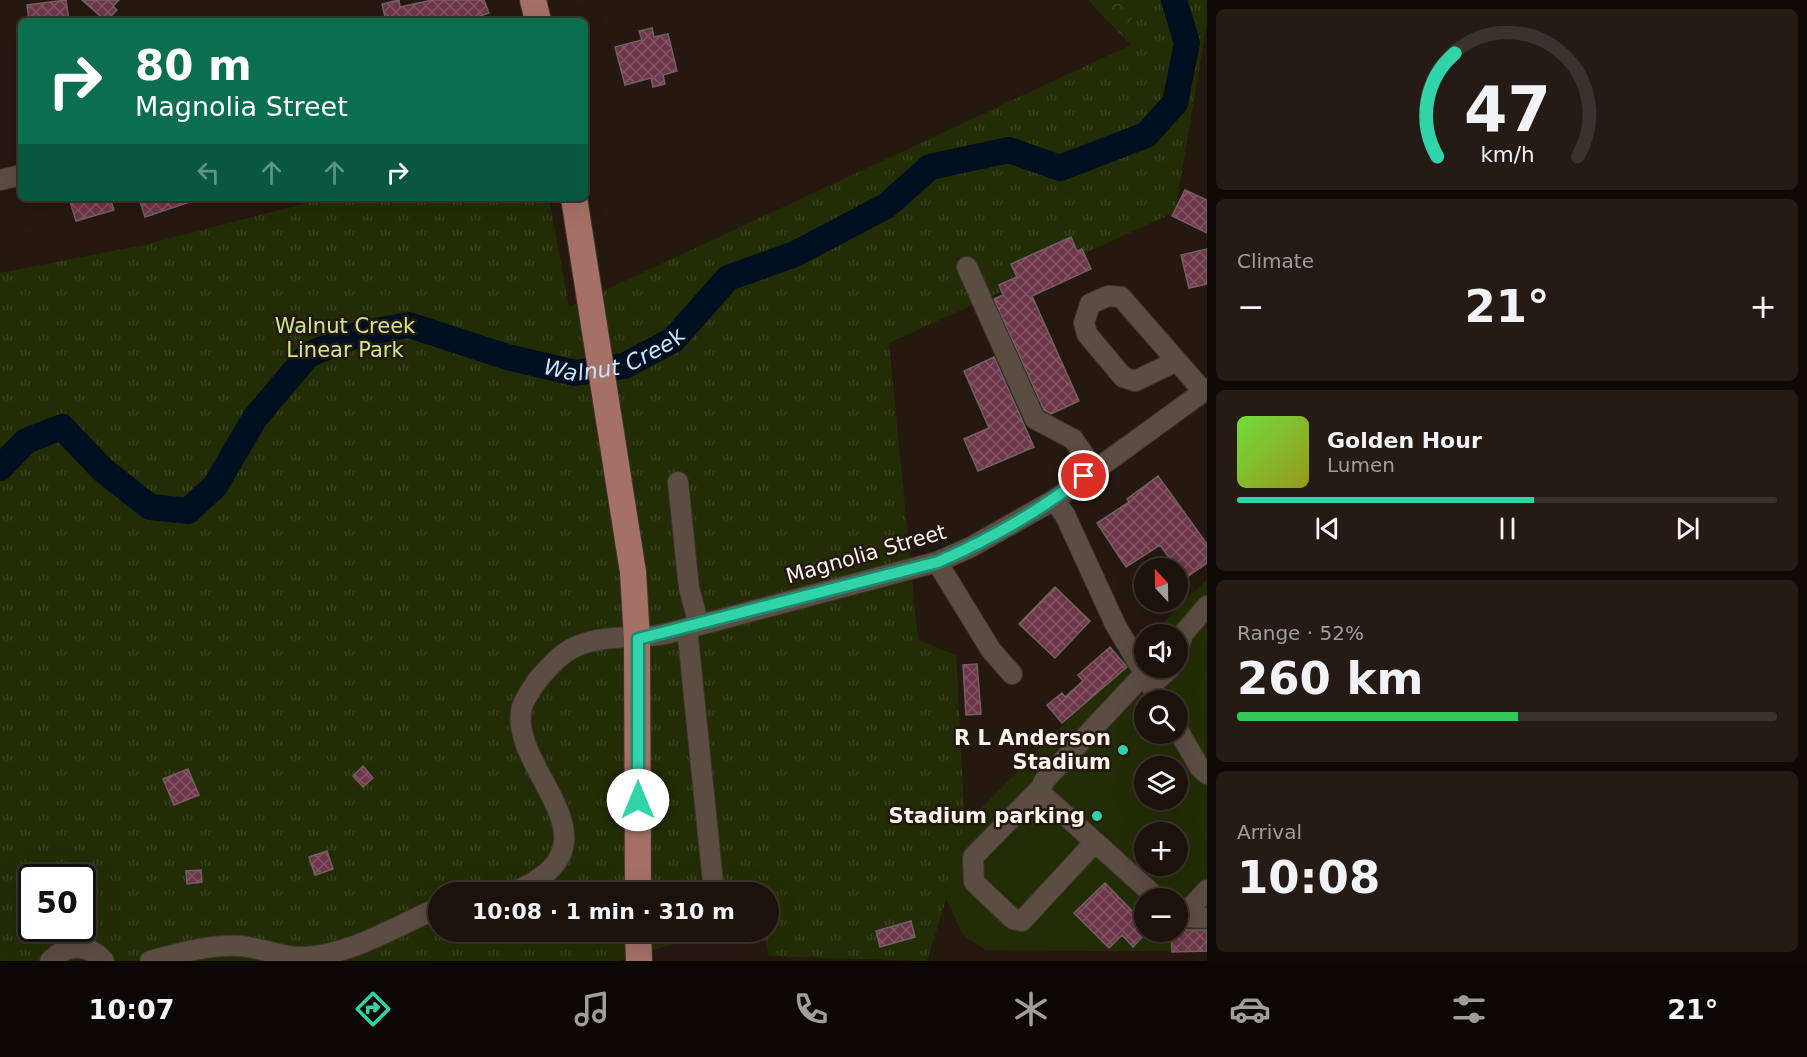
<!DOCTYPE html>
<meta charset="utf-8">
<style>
body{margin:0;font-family:"DejaVu Sans",sans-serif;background:#251b14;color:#f1f3f6;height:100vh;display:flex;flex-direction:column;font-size:22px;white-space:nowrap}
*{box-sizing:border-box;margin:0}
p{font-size:20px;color:#a09e9d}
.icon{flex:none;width:33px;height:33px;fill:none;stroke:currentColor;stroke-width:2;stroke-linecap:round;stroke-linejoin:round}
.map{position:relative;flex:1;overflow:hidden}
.side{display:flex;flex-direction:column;gap:9px;padding:9px;background:#0f0a06;width:600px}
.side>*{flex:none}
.guide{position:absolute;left:18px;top:18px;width:570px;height:183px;border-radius:9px;box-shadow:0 6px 24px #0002,0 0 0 2px #3a322c;background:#0b6e4f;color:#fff;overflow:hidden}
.needle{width:39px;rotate:338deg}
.buttons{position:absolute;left:1134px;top:558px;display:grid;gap:12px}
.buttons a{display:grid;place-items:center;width:54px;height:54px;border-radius:50%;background:#1c120b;box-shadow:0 6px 24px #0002,0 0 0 2px #3a322c;font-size:30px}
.speed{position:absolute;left:18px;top:864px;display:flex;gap:12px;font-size:30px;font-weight:700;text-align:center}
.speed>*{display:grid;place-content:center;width:78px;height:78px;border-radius:50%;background:#1c120b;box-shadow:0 6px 24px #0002,0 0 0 2px #3a322c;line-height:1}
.speed .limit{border:3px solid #111;border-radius:9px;background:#fff;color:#111}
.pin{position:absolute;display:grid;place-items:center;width:51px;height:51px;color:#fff;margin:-26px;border:3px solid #fff;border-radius:50%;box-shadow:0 2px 6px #0007}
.me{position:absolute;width:66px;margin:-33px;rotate:0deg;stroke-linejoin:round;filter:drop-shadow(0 0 4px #0008)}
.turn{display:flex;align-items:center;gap:21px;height:126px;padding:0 18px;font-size:27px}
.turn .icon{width:78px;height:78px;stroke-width:2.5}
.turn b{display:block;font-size:42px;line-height:51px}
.lanes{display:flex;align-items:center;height:57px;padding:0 18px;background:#0003;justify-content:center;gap:30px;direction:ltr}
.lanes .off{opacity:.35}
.big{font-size:45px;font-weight:700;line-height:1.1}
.side .tile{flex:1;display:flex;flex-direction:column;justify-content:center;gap:9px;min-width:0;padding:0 21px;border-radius:9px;background:#251b14}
.side .dial{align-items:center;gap:0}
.dial svg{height:156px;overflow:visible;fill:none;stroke:#3a322c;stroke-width:7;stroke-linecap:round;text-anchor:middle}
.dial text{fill:#f1f3f6;stroke:none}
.song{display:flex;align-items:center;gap:18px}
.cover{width:72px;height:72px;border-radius:9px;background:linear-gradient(135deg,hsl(100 70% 55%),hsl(60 70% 35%))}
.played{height:6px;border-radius:3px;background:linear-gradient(90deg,#31d4a9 55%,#3a322c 55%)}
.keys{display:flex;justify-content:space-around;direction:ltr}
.heat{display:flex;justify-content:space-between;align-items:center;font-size:33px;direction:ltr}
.charge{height:9px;border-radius:4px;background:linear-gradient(90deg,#34c759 52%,#3a322c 0)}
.trip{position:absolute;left:428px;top:882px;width:351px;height:60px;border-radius:30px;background:#1c120b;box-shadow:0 6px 24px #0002,0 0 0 2px #3a322c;font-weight:700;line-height:60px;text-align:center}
.dock{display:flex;height:96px;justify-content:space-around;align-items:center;background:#0b0704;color:#a09e9d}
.dock .icon{width:42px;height:42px}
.dock .active{color:#31d4a9}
.dock b{font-size:27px;color:#f1f3f6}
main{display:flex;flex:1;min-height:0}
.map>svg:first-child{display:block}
.forest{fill:url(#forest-crowns)}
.park{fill:url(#park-tufts);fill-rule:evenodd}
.garden{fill:#232d05;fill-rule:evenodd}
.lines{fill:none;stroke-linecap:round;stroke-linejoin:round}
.river{stroke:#000f1f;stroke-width:26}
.building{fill:url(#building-cross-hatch);stroke:#736065;stroke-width:1.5}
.minor-casing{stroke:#3e3430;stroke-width:22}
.major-casing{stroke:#3e3430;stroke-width:28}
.minor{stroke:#5c4d43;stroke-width:20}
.major{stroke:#a57066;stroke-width:26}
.route-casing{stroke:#208a6e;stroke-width:15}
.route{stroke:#31d4a9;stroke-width:10}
.poi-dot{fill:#31d4a9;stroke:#25180f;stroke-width:2}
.labels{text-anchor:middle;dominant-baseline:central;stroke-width:5;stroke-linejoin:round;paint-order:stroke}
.park-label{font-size:21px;fill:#cce693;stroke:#25180f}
.street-label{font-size:21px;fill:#fcf3ed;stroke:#25180f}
.poi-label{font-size:21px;font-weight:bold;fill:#fcf3ed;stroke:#25180f;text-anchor:end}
.water-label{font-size:22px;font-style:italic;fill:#c7e5fb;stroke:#25180f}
</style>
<main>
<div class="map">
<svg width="1207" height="961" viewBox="0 0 1207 961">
<defs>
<pattern id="forest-crowns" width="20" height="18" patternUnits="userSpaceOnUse" patternTransform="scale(1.5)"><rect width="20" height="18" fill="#232d05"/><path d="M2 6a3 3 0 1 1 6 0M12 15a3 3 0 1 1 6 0" fill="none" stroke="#39421e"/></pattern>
<pattern id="park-tufts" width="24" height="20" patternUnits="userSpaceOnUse" patternTransform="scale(1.5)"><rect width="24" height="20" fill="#232d05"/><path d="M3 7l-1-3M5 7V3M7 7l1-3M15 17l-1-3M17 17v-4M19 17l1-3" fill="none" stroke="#39421e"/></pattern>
<pattern id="building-cross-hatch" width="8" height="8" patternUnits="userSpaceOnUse" patternTransform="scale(1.5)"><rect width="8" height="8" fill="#6d3749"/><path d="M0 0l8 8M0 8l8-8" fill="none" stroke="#835464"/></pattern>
</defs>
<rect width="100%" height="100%" fill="#25180f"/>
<path class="forest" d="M1088 0H1132L1131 45Z"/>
<path class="park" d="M1132 0H1207V23L1175 212 889 343 918 640 956 655 965 825 950 864 946 899 927 961 769 956 763 932H768V892H438V932H712L618 961H0V273L144 245 326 198H549L569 307 1131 45ZM32 878H82V928H32Z"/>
<path class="garden" d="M1207 579V952L986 950 963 935 946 899 950 864 965 825 1144 642V668H1178V634H1152ZM1144 700H1178V734H1144ZM1144 766H1178V800H1144ZM1144 832H1178V866H1144ZM1144 898H1178V932H1144Z"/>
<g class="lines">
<path class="river" id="s1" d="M0 468 26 441 62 427 103 470 150 507 188 511 215 486 255 418 308 355 359 334 409 325 507 357 575 373 624 366 673 340 728 278 795 254 886 206 930 167 1009 150 1060 168 1146 135 1175 103 1187 43 1174 0"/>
</g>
<path class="building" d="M66 0 69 21H29L27 5Z
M82 0H119L113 6 117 10 106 21Z
M399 0 400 7 432 0H484L489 13 466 21H386L382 4Z
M652 28 654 37 668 34 677 71 663 75 665 84 653 87 651 78 625 85 615 47 642 40 639 31Z
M1185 190 1207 200V233L1172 216Z
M69 198H110L114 210 76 221Z
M139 198H196V200L145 217Z
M1071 237 1077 251 1082 249 1091 269 1032 296 1079 401 1051 414 1044 410 994 299 1003 295 999 285 1017 277 1011 264Z
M1207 249V284L1189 288 1181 255Z
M994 357 1034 447 978 471 964 439 989 428 964 371Z
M1158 476 1207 544V563L1184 579 1160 545 1126 567 1097 523 1129 502 1127 499Z
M1055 587 1090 621 1055 658 1019 624Z
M1110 647 1127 667 1062 723 1047 705 1062 693 1065 697 1083 681 1078 675Z
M977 664 981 714 966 715 963 665Z
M363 766 373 778 363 787 353 776Z
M188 769 199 795 174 805 163 779Z
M327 851 333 869 315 875 309 857Z
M201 870 202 882 187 884 186 871Z
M1105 883 1144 923V935L1133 947 1122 935 1109 948 1074 913Z
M911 921 915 937 880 947 876 931Z
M1178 930H1207V951L1172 952 1171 932Z"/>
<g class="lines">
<defs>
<path id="minor" d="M0 180 21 175
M967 267 1035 419 1073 439 1094 469
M1177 361 1135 381 1123 377 1087 334 1084 323 1090 304 1108 296 1121 297 1204 392
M678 482 689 588 699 625
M1054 500 1065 515 1116 626 1160 700
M937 562 991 650 1012 674
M687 628 714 892
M1178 650 1183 634 1207 606
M1144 674 1044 781 1041 788 1043 795 1157 898
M1151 686 1170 668
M1178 730 1200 768 1207 774
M1041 788 973 857 974 882 1013 919 1022 921 1095 842
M513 892C631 844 506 770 522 707 525 698 535 683 541 676 553 663 563 651 580 645 607 634 636 640 665 634L937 562 971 547 1054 500 1207 389
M1178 916 1182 917 1207 890
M1182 917 1207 918
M50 961C66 944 88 943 104 961
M150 961C180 953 210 944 241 946 263 948 282 958 304 957 351 955 396 926 438 908"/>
<path id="major" d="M533 0 538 21
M574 198 633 572 637 639 638 892
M638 932 639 961"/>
</defs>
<use href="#minor" class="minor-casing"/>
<use href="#major" class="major-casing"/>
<use href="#minor" class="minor"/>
<use href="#major" class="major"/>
</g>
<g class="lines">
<defs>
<path id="route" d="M638 800V639L938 562C990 539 1039 512 1084 476"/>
</defs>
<use href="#route" class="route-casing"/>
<use href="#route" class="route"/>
</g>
<g class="poi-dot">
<circle cx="1123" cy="750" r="6"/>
<circle cx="1097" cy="816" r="6"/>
</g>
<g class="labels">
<g class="park-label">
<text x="345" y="326">Walnut Creek<tspan x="345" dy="24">Linear Park</tspan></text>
</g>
<g class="street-label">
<text transform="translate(866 554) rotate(-16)">Magnolia Street</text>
</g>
<g class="poi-label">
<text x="1111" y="738">R L Anderson<tspan x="1111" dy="24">Stadium</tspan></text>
<text x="1085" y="816">Stadium parking</text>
</g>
<g class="water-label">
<text stroke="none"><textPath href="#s1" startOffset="753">Walnut Creek</textPath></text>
</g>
</g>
</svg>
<div class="buttons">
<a><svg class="needle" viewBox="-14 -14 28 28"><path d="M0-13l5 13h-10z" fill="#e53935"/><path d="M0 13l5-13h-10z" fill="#a09e9d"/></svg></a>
<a><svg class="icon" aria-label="sound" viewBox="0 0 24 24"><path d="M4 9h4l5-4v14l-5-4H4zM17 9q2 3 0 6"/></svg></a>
<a><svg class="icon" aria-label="search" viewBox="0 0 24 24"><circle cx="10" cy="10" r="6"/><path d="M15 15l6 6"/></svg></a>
<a><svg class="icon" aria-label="layers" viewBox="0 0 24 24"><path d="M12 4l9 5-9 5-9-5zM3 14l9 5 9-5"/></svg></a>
<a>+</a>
<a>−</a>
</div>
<div class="speed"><div class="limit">50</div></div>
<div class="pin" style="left:1084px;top:476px;background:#d93025"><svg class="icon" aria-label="arrive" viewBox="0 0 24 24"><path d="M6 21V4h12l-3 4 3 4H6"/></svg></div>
<svg class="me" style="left:638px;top:800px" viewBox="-20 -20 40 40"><circle r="19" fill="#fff"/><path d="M0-13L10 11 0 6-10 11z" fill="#31d4a9"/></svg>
<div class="trip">10:08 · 1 min · 310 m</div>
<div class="guide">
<div class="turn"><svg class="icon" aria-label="right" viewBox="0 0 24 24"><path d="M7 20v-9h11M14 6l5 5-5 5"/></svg><div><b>80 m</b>Magnolia Street</div></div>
<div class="lanes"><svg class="icon off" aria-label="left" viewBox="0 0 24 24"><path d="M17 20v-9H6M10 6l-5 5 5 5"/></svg><svg class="icon off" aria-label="ahead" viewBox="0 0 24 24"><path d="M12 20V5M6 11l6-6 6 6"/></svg><svg class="icon off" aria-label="ahead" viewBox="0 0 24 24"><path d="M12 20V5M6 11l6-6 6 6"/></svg><svg class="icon" aria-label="right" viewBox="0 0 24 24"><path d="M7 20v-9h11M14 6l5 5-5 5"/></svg></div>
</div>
</div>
<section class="side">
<div class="tile dial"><svg viewBox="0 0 100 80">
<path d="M14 69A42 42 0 1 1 86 69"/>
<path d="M14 69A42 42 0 0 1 23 16" stroke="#31d4a9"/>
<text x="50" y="56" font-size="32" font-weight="700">47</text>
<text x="50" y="72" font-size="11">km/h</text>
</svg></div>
<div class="tile"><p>Climate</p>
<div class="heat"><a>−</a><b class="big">21°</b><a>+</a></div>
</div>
<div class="tile">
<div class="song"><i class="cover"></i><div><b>Golden Hour</b><p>Lumen</p></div></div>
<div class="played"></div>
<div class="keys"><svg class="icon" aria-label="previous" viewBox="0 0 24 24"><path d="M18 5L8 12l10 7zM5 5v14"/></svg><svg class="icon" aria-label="pause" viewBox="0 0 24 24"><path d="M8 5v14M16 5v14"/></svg><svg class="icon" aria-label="next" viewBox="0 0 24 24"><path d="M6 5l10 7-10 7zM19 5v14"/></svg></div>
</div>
<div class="tile"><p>Range · 52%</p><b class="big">260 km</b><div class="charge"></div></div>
<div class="tile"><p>Arrival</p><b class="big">10:08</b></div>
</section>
</main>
<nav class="dock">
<b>10:07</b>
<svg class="icon active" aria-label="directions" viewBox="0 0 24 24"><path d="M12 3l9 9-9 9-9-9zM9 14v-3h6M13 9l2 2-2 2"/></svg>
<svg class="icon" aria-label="music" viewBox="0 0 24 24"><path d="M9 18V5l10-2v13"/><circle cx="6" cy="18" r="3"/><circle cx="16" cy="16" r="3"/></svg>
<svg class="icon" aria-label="phone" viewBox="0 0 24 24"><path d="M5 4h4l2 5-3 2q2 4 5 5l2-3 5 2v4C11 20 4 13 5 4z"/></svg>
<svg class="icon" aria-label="climate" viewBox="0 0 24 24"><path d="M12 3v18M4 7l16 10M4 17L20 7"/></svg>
<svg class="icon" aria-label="car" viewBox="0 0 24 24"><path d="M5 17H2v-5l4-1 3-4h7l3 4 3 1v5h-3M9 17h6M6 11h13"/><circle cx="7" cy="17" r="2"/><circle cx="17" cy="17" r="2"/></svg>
<svg class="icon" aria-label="filters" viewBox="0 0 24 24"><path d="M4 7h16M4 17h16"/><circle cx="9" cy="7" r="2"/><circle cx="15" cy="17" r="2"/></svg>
<b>21°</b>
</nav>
